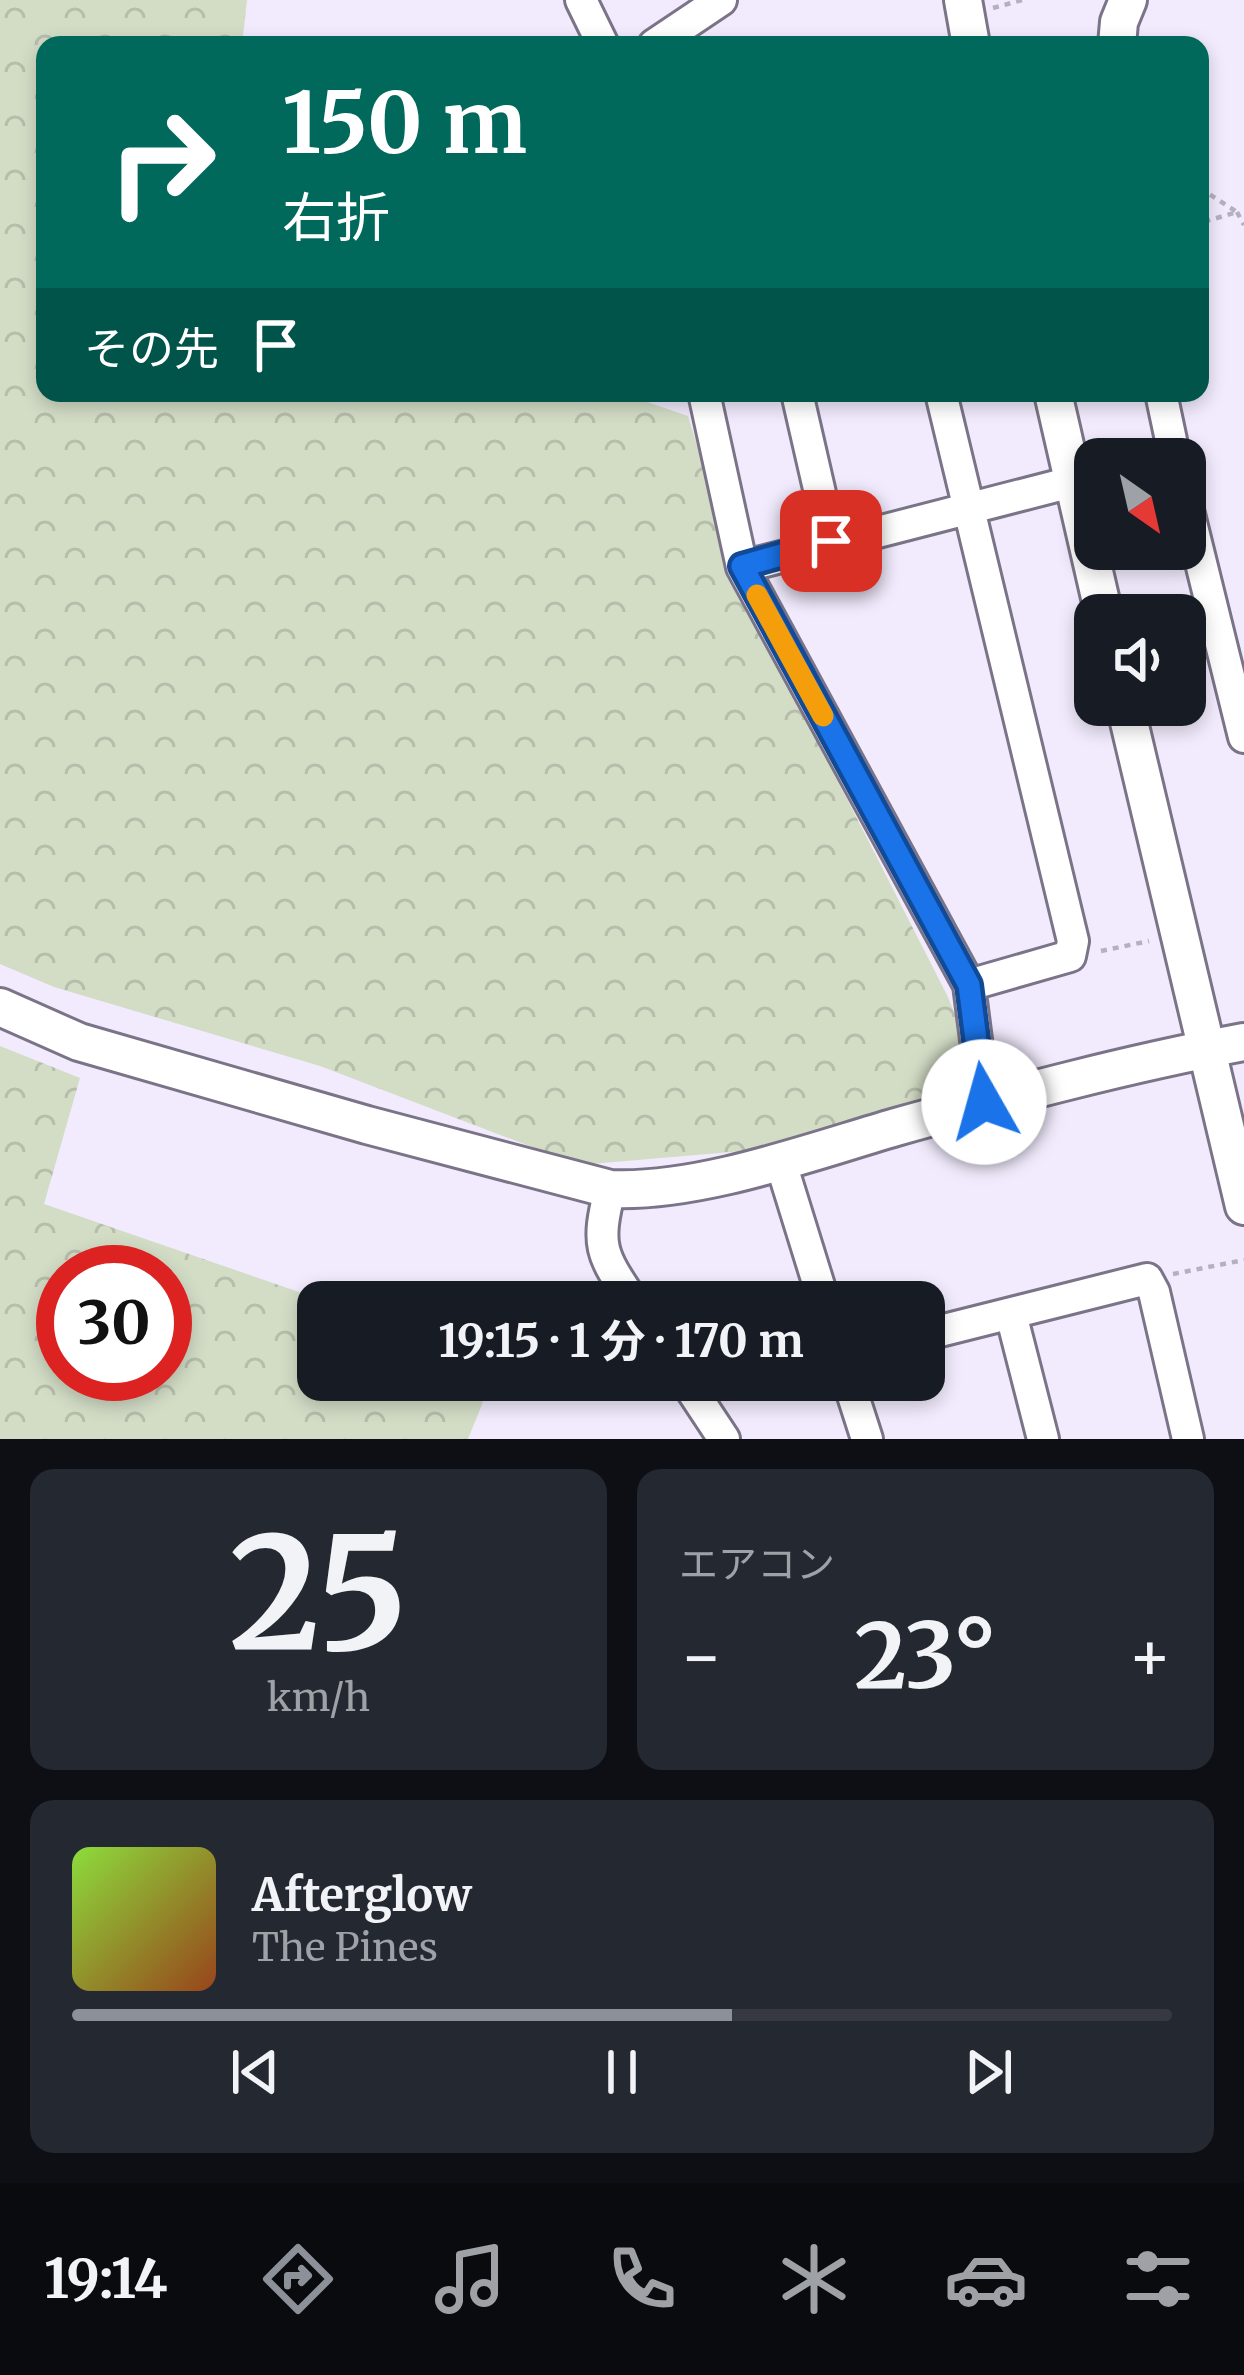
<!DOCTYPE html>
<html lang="ja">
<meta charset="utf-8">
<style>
body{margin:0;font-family:Merriweather,"Noto Sans JP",serif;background:#242831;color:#f1f3f6;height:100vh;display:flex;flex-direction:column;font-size:45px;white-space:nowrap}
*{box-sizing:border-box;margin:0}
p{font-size:39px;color:#9ea1a6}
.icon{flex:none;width:66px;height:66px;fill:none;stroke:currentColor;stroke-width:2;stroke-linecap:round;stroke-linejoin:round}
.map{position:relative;height:1439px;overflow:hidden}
.panel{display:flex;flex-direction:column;gap:30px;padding:30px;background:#0d0f14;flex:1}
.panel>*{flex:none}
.top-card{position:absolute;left:36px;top:36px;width:1173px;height:366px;border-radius:24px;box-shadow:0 6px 18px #0003;background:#00695c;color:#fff;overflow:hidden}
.needle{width:78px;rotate:146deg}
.fabs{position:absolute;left:1074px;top:438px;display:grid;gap:24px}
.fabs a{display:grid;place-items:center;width:132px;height:132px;border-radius:24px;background:#171b24;box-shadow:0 6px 18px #0003;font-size:60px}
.speed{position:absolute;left:36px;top:1245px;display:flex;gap:24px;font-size:60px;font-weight:700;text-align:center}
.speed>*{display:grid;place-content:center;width:156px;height:156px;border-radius:50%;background:#171b24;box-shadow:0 6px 18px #0003;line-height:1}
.speed .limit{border:18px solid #d22;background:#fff;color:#111}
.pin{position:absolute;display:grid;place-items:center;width:102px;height:102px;color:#fff;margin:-51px;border-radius:24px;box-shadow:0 6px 18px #0006}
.me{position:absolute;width:132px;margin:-66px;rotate:353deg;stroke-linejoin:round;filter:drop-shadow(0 0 9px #0008)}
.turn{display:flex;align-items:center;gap:42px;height:252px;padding:0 48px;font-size:54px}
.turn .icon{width:156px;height:156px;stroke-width:2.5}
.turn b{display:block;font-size:84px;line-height:102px}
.then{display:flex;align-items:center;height:114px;padding:0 48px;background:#0003;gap:24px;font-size:45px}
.big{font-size:90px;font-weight:700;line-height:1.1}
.panel .widget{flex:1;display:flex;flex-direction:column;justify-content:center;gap:18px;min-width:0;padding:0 42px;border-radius:24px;background:#242831}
.panel .dial{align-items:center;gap:0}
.dial b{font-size:156px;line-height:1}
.song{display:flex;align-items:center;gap:36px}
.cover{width:144px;height:144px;border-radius:18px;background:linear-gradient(135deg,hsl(90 70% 55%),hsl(20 70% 35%))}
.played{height:12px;border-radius:6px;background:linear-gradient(90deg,#8c9099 60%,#363941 60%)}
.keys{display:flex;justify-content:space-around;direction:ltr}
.heat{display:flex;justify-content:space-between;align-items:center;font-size:66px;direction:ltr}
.panel .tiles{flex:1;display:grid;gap:30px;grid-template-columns:1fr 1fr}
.widget:last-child{grid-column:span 2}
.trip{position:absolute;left:297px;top:1281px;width:648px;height:120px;border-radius:24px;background:#171b24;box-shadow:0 6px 18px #0003;font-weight:700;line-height:120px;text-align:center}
.dock{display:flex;height:192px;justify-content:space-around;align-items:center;background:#090b0e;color:#9ea1a6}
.dock .icon{width:84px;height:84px}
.dock .on{color:#8c9099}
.dock b{font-size:54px;color:#f1f3f6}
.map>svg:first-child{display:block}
.forest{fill:url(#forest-crowns);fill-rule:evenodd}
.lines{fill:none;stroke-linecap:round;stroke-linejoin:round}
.minor-casing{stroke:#7b7488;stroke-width:36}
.tertiary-casing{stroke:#7b7488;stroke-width:42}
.path{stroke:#b5b0bf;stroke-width:4.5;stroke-dasharray:6 6;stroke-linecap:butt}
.minor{stroke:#fff;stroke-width:30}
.tertiary{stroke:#fff;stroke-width:36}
.route-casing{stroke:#114b97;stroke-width:30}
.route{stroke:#1a73e8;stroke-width:21}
.slow{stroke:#f59e0b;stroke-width:21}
</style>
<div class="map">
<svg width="1244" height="1439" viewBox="0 0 1244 1439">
<defs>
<pattern id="forest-crowns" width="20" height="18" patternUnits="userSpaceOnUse" patternTransform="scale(3)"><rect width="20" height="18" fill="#d3ddc6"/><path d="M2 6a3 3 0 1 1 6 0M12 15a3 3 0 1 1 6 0" fill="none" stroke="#b6beab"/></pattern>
</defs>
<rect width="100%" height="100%" fill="#f1ebfd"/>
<path class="forest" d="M0 0H247L242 45H45V393H621L688 416 744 597 948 997 980 1079 918 1106 755 1150 579 1165 320 1066 54 987 0 964Z
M0 1046 80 1078 44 1204 328 1302H318V1380H459L483 1402 468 1439H0ZM63 1272H165V1374H63Z"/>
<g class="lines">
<defs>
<path id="minor" d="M581 0 603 45
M654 45 721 0
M704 393 742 567 969 985 984 1102
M797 393 831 541
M941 393 1073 941 1070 956 969 985
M1161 393 1175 459
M1185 498 1244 737
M742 567 1095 476
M780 1160 824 1302
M610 1189C596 1246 600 1253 633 1302
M1011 1314 1043 1439
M924 1335 1147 1279 1154 1292 1188 1439
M685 1380 724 1439
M848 1380 867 1439"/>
<path id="tertiary" d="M963 0 971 45
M1117 45 1119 22 1128 0
M1053 393 1104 615
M1125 705 1244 1206
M0 1007 79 1042 367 1125 610 1189C699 1193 810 1152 896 1127 1011 1095 1127 1064 1244 1042"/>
</defs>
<use href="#minor" class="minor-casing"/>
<use href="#tertiary" class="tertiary-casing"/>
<path class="path" d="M993 8 1022 0
M1200 188 1237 212 1200 223
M1237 212 1244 225
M1101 951 1149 941
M1173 1274 1244 1260"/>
<use href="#minor" class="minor"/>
<use href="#tertiary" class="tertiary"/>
</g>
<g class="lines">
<defs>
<path id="route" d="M831 541 742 566 969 985 984 1102"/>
</defs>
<use href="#route" class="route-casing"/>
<use href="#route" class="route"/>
<path class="slow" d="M757 595 823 716"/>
</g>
</svg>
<div class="fabs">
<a><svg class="needle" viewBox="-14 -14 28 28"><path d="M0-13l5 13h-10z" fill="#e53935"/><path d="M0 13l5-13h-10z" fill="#9ea1a6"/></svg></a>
<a><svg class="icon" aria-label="sound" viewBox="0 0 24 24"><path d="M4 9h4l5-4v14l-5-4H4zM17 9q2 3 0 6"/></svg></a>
</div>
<div class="speed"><div class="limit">30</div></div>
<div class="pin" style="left:831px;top:541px;background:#d93025"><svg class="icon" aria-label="arrive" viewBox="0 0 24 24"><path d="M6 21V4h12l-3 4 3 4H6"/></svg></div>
<svg class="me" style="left:984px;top:1102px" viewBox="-20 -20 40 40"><circle r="19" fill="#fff"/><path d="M0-13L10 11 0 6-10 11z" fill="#1a73e8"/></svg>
<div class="trip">19:15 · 1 分 · 170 m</div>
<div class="top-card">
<div class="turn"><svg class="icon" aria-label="right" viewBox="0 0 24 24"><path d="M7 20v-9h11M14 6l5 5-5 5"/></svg><div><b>150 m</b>右折</div></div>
<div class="then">その先<svg class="icon" aria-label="arrive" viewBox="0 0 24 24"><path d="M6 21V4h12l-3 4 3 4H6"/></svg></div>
</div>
</div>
<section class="panel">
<div class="tiles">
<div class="widget dial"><b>25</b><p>km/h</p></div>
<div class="widget"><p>エアコン</p>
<div class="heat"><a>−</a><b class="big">23°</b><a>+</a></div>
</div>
<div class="widget">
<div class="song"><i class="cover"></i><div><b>Afterglow</b><p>The Pines</p></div></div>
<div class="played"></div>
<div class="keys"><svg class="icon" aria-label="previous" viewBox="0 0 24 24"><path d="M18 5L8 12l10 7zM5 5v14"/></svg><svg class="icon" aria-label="pause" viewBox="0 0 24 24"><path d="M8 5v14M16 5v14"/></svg><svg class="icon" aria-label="next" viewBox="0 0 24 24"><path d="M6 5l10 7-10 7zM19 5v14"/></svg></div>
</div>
</div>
</section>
<nav class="dock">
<b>19:14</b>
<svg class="icon on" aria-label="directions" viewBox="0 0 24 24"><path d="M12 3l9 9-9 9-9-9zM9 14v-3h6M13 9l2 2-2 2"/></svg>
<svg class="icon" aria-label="music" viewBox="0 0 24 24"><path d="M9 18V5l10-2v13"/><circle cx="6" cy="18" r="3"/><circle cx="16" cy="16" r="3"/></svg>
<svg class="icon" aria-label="phone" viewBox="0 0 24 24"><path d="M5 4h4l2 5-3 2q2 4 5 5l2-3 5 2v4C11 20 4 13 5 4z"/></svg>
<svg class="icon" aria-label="climate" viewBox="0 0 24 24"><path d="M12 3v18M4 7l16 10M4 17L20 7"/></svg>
<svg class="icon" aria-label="car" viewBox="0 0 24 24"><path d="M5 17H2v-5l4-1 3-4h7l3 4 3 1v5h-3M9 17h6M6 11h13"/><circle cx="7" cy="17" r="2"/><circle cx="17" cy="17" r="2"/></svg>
<svg class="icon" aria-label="filters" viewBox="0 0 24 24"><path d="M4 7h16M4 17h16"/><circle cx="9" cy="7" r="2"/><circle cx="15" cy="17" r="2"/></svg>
</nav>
